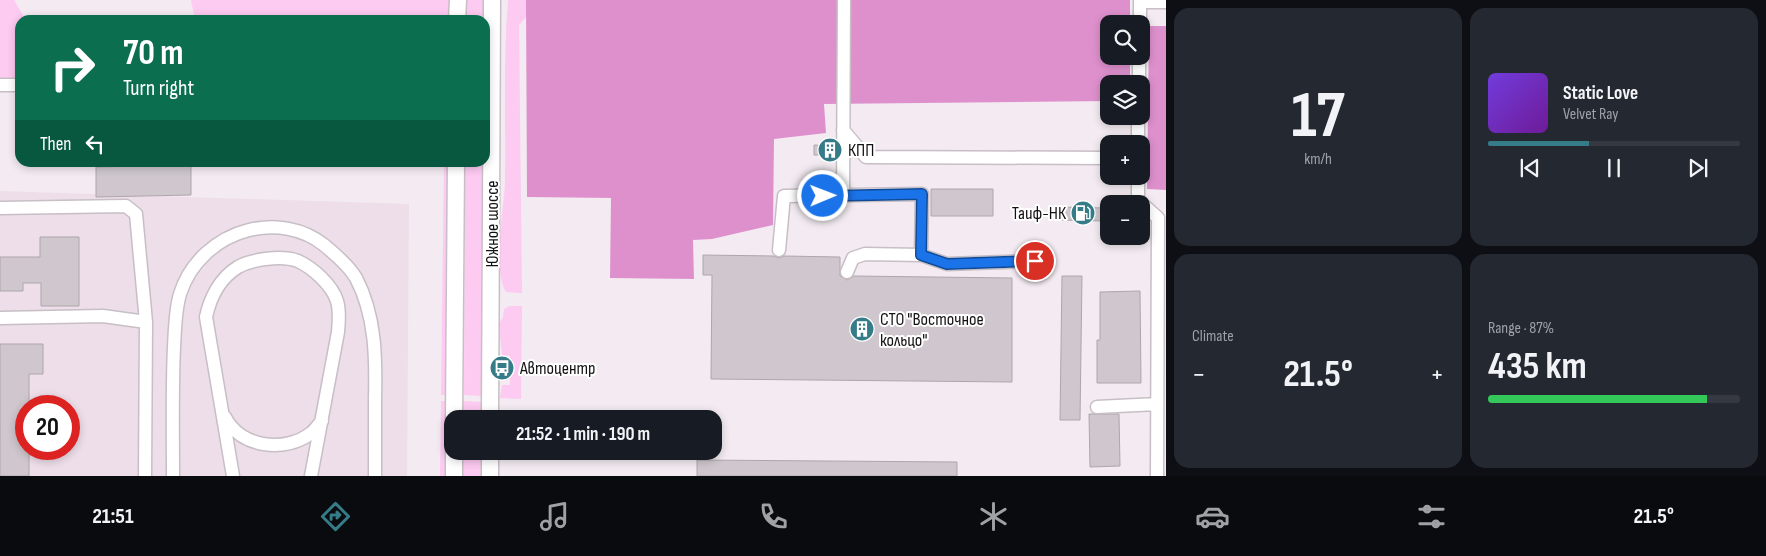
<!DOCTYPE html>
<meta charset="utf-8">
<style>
body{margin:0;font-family:"Sofia Sans Condensed",sans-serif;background:#242831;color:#f1f3f6;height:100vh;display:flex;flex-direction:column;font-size:19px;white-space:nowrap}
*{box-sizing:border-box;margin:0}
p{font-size:16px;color:#9ea1a6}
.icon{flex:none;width:28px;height:28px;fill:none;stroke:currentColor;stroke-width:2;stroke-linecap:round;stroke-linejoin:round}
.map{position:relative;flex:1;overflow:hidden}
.side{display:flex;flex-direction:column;gap:8px;padding:8px;background:#0d0f14;width:600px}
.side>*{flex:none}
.banner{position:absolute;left:15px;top:15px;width:475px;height:152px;border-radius:15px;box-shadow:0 2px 8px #0003;background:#0b6e4f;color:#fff;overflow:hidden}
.buttons{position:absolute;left:1100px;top:15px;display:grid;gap:10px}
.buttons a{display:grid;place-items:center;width:50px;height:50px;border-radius:10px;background:#171b24;box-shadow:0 2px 8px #0003;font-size:25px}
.speed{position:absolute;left:15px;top:395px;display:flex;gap:10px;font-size:25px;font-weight:700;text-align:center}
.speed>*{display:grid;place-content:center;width:65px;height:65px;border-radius:50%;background:#171b24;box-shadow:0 2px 8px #0003;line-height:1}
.speed .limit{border:8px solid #d22;background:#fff;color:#111}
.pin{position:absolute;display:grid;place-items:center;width:42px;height:42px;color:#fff;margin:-21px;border:2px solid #fff;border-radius:50%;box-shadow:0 1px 5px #0007}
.me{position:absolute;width:55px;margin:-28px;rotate:89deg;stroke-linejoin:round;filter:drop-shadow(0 0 4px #0008)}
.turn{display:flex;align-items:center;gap:18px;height:105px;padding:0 25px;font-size:22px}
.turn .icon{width:65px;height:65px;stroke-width:2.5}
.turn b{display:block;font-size:35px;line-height:42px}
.then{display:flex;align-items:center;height:48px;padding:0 25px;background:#0003;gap:10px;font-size:19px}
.big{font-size:38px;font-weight:700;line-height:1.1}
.side .card{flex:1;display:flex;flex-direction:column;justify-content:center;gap:8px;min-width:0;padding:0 18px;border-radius:15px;background:#242831}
.side .dial{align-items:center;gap:0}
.dial b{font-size:65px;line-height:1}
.song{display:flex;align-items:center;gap:15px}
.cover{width:60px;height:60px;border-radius:8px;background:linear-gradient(135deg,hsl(260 70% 55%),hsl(280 70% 35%))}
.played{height:5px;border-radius:2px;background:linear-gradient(90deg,#357b88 40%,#363941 40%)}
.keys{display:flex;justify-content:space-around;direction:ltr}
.heat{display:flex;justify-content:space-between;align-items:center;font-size:28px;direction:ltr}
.charge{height:8px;border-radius:4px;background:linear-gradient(90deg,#34c759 87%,#363941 0)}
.side .tiles{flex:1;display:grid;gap:8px;grid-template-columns:repeat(2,1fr)}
.trip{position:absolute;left:444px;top:410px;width:278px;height:50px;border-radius:15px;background:#171b24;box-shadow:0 2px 8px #0003;font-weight:700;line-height:50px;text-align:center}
.tabs{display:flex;height:80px;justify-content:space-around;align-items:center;background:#090b0e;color:#9ea1a6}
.tabs .icon{width:35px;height:35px}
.tabs .current{color:#357b88}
.tabs b{font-size:22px;color:#f1f3f6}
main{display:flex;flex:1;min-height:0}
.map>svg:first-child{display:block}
.built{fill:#eddee9;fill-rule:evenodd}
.green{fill:#fdcaf1}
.forest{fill:#de90cd}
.building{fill:#cfc7cd;stroke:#ada6ab}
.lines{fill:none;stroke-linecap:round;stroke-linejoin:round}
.minor-casing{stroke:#c7bfc5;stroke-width:15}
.major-casing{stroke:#c7bfc5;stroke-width:19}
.minor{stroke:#fff;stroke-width:12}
.major{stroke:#fff;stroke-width:16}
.route-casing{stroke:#114b97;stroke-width:12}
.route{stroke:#1a73e8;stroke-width:9}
.labels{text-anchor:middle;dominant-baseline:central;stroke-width:4;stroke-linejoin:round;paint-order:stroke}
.poi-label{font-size:18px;fill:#141113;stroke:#fff;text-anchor:start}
.street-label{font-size:18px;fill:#141113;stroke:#fff}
</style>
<main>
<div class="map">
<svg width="1166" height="476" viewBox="0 0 1166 476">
<rect width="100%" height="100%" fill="#f3ebf1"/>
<path class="built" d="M0 191 409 204 407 476H0ZM26 406H69V449H26Z"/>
<path class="green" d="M0 0H14L26 20H20V82L0 81Z
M191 0H450V20H195Z
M466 0H484V20H466Z
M508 0H542L519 25 522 293 506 292C492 269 504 210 505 183 506 122 503 61 508 0Z
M449 162 448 395H441L444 163Z
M465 163H484L482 396 464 395Z
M510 306H522L521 399 500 398 502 385H510V356L502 355 499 324 503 317 504 309Z
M441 401H448L447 476H440Z
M463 401 482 402V419H463Z
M463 451H482V476H463Z"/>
<path class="forest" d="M526 0H1130V24H1109V56H1130V84H1109V101L824 104 826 133 774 139 773 225 712 239 693 240 694 279 610 278 611 198 527 197Z
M1149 26H1166V190L1147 189Z"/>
<path class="building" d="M814 145 835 146V155H814Z
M191 165V195L96 197V167Z
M931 189H993V216H931Z
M1060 207 1104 208V221L1059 220Z
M40 237H79V306H41V283H23V291H0V257H40Z
M703 255 773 256 779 258 784 256 840 257V276L847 280 854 276 1012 278V382L711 379 712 275H703Z
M1062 276H1082L1080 420H1060Z
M1140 291 1141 383H1097V340H1100V292Z
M0 344H43V374H29V406H26V449H29V476H0Z
M1089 414H1119L1120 466 1090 467Z
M697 460 957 462V476H697Z"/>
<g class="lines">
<defs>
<path id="minor" d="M1140 2H1166
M1140 24V0
M1139 84V56
M0 85H20
M843 130 866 157 1109 158
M1138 144V116
M1138 176V200L1158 218 1157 476
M843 195 844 0
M0 208 126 206 136 214 146 322 145 476
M779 250 784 196 922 194 921 255 865 254 853 258 847 272
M921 255 947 264 1035 261
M0 318 103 316 146 322
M1097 407 1157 404
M225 417C240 448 286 453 311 433 315 430 318 425 322 421
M173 476C173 433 172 390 174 347 175 330 175 311 180 294 190 262 217 238 249 230 275 224 303 228 324 245 335 254 349 266 356 278 376 316 376 359 375 400 375 425 375 451 375 476
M233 476 206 317C210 298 220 278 238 267 252 259 282 255 298 261 313 268 332 285 337 301 340 311 339 322 338 332L311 476"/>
<path id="major" d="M457 20 458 0
M454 419 456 162
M490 419 492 0
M454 476V451
M490 476V451"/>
</defs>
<use href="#minor" class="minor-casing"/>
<use href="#major" class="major-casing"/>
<use href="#minor" class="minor"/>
<use href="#major" class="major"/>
</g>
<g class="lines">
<defs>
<path id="route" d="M823 196 922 194 921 255 947 264 1035 261"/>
</defs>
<use href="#route" class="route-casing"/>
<use href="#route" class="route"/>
</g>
<defs>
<symbol id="building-disc" viewBox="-11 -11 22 22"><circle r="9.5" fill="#357b88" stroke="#fff"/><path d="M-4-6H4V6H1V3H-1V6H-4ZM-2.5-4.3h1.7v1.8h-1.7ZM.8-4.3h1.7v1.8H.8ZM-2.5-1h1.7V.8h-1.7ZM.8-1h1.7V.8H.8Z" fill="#fff"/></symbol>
<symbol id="fuel-disc" viewBox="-11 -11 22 22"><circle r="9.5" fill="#357b88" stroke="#fff"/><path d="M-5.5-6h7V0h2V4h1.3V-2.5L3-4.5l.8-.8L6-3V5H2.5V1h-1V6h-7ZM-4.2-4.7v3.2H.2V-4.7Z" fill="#fff"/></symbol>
<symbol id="bus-disc" viewBox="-11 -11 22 22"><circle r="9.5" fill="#357b88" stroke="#fff"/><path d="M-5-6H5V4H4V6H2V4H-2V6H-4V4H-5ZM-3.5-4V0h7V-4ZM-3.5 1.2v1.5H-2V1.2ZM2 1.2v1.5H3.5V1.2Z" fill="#fff"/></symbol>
</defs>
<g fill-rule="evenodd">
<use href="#building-disc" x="816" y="136" width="28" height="28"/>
<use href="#fuel-disc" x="1069" y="199" width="28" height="28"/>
<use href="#building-disc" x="848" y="315" width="28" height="28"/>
<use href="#bus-disc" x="488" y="354" width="28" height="28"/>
</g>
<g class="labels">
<g class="poi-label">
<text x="848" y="150">КПП</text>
<text x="1066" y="213" text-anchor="end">Таиф-НК</text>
<text x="880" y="319">СТО "Восточное<tspan x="880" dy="21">кольцо"</tspan></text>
<text x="520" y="368">Автоцентр</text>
</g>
<g class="street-label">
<text transform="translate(492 224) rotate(-90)">Южное шоссе</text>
</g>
</g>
</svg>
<div class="buttons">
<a><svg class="icon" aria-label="search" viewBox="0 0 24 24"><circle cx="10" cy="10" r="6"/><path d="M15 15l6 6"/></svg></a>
<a><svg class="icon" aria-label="layers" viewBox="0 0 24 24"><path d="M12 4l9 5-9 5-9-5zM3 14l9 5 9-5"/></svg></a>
<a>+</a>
<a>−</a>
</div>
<div class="speed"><div class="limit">20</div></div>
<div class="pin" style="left:1035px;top:261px;background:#d93025"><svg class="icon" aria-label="arrive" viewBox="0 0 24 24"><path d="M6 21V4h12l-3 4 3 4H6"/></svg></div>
<svg class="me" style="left:823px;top:196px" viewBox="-20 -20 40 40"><circle r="17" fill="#1a73e8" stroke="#fff" stroke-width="3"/><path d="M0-11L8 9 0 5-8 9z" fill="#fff"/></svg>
<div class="trip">21:52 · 1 min · 190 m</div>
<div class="banner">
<div class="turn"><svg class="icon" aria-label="right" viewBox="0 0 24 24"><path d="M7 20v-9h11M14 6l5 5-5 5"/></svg><div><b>70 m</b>Turn right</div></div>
<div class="then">Then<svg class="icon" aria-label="left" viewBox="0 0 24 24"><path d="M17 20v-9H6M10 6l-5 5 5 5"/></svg></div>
</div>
</div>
<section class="side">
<div class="tiles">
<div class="card dial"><b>17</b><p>km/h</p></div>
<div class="card">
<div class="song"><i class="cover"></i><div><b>Static Love</b><p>Velvet Ray</p></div></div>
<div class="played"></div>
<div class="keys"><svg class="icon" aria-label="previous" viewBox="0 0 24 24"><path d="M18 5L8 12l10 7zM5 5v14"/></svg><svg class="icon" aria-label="pause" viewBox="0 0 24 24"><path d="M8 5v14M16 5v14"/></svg><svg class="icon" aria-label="next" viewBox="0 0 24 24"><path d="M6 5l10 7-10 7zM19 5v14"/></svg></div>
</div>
<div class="card"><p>Climate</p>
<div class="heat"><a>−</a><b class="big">21.5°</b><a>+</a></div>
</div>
<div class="card"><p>Range · 87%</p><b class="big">435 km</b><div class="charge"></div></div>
</div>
</section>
</main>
<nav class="tabs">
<b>21:51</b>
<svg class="icon current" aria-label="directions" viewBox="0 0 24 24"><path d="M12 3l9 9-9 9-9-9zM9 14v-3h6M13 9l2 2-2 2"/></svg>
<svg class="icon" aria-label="music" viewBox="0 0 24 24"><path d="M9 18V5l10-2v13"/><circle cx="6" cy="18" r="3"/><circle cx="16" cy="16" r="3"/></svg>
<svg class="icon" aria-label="phone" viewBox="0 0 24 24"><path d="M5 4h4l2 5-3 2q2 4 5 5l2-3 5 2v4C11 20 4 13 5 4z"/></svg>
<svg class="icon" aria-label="climate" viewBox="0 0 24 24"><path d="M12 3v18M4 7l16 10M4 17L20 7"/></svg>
<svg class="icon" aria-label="car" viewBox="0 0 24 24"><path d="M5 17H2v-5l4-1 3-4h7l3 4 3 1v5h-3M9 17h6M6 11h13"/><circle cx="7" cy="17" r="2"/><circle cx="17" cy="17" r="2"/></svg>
<svg class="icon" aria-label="filters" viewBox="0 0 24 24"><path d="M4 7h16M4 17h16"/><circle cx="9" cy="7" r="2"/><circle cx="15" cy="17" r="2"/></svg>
<b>21.5°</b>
</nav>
